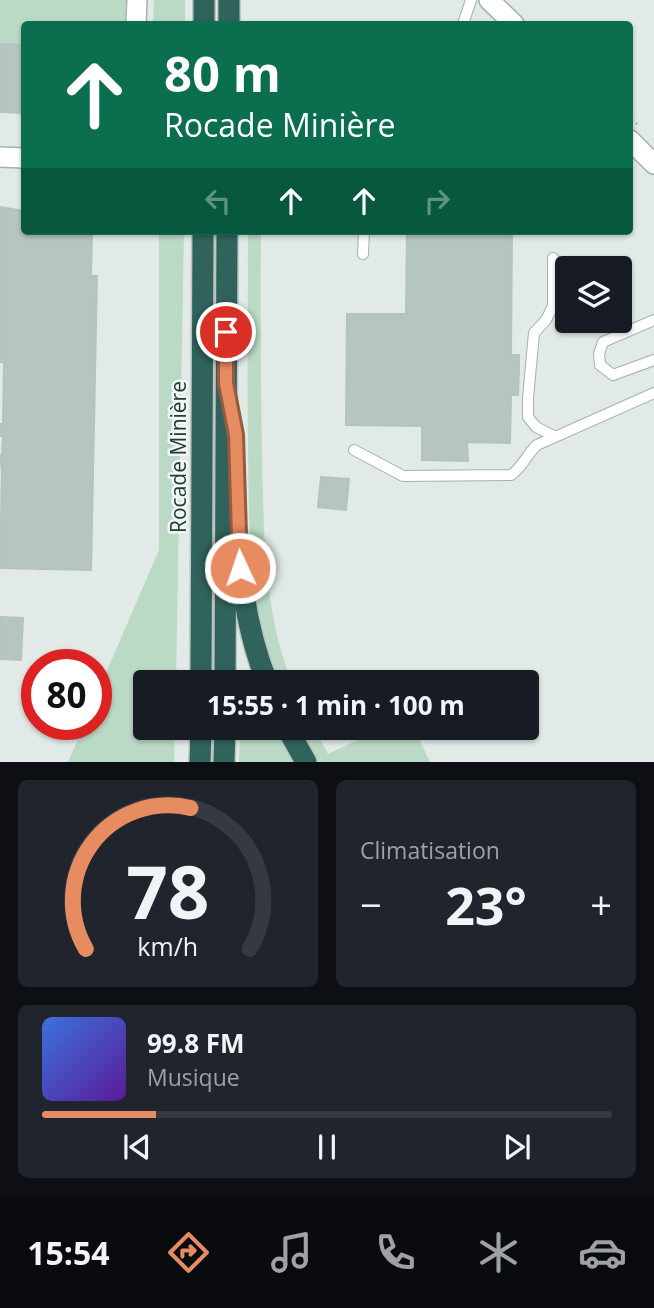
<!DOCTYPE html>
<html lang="fr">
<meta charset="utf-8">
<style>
body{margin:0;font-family:"Open Sans",sans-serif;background:#20242c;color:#f1f3f6;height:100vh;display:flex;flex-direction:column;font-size:26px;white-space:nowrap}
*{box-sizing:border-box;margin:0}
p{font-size:23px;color:#9ea1a6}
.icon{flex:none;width:38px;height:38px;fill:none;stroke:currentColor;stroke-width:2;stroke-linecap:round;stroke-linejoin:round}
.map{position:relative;height:762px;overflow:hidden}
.drawer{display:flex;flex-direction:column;gap:18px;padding:18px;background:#0d0f14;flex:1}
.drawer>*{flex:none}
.top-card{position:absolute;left:21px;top:21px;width:612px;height:214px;border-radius:7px;box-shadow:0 2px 5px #0004;background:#0b6e4f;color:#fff;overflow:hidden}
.fabs{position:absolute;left:555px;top:256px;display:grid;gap:14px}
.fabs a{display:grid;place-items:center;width:77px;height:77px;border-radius:7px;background:#171b24;box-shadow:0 2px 5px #0004;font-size:35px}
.speed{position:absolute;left:21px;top:649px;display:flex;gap:14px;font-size:35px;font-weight:700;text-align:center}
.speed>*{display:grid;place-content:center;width:91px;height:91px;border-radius:50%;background:#171b24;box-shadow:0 2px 5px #0004;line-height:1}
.speed .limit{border:10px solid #d22;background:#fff;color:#111}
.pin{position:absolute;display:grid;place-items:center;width:60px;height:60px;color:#fff;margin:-30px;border:4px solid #fff;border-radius:50%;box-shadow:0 2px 7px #0007}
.me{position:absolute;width:77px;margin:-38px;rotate:357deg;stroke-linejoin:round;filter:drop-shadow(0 0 5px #0008)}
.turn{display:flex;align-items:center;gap:24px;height:147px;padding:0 28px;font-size:32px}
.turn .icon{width:91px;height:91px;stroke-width:2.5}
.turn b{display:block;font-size:49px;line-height:60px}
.lanes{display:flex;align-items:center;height:66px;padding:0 28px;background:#0003;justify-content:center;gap:35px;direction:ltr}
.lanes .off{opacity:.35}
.big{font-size:52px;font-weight:700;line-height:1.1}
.drawer .card{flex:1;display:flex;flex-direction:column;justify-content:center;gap:10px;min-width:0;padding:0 24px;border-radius:10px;background:#20242c}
.drawer .dial{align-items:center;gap:0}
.dial svg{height:182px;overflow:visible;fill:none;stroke:#363941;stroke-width:7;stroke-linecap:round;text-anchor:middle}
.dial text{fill:#f1f3f6;stroke:none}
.song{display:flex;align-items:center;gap:21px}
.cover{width:84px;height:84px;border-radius:10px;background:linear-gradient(135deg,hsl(220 70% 55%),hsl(270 70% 35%))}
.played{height:7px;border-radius:4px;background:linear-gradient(90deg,#e78b61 20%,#363941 20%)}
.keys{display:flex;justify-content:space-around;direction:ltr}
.heat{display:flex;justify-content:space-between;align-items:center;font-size:38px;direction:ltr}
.drawer .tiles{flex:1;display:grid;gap:18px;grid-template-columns:1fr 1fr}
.card:last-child{grid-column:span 2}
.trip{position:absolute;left:133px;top:670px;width:406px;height:70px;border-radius:7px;background:#171b24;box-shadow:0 2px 5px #0004;font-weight:700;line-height:70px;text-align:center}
.menu{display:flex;height:112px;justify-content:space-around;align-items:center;background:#090b0e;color:#9ea1a6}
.menu .icon{width:49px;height:49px}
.menu .active{color:#e78b61}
.menu b{font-size:32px;color:#f1f3f6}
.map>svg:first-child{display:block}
.green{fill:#bbdac5}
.building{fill:#b6c5c0;stroke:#b4c3be;stroke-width:2}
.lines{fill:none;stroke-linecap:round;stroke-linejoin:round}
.lane-casing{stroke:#a4b1ae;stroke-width:12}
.street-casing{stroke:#a4b1ae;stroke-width:22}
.highway-casing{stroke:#bdc4c2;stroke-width:24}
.path{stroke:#83aca2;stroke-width:2.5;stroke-dasharray:3.5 5;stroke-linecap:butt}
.lane{stroke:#fff;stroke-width:10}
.street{stroke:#fff;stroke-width:19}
.highway{stroke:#30635c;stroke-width:21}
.route-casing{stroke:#965a3f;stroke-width:18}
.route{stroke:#e78b61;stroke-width:12}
.labels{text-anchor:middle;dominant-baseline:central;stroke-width:5;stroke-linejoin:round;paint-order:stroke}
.street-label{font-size:21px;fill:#223935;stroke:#f1f7f4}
</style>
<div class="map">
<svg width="654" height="762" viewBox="0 0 654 762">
<rect width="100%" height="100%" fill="#e1eae7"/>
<path class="green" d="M0 0H126L125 24H24V45L0 44Z
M154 0H185V24H153Z
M159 231H184L176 682H145V728H175L174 762H68L84 725 96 724V696L159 550Z
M248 231H261C260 306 261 381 262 456 264 533 263 611 292 682H278C248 603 249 529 248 445 247 374 248 302 248 231Z
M240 728H279L297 762H239Z
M299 728H314L328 754 383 728H389L394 738 416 733 430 762H318Z"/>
<path class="building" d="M0 44 24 45V113L0 112Z
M0 207 24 211V231H92L91 276H97L91 570 0 568 2 471 0 456 2 454 3 436H0V424H3L4 362H0Z
M407 231H512L511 355H519V368L518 395H511L510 443 467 442 468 461 422 460V426L346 425 347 314H406Z
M321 477 349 479 346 510 318 507Z
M0 617 23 618 21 660 0 659Z"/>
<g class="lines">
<defs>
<path id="lane" d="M463 24 471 0
M363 254 364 231
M553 258V306L546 320 534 333 528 398V417L536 427 554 436
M654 320 603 342 599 354 600 365 613 375 654 360
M354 450 403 476 511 475C523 467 526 455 537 445L654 393"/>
<path id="street" d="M489 0 514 24
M136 24 137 0
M630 140 654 164
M0 157 24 158"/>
<path id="highway" d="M204 24V0
M229 24V0
M239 541C241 589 249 637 267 682
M201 682 203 231
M225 682 227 231
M287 728 306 762
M200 762 201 728
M224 762 225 728"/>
</defs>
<use href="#lane" class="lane-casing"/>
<use href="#street" class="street-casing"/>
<use href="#highway" class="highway-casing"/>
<path class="path" d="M536 24H537
M630 117 637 124"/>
<use href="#lane" class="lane"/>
<use href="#street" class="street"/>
<use href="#highway" class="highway"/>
</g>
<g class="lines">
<defs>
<path id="route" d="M226 332V383L236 435 240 568"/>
</defs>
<use href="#route" class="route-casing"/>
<use href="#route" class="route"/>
</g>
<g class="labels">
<g class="street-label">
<text transform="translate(178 457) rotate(-90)">Rocade Minière</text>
</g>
</g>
</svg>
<div class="fabs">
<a><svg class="icon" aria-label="layers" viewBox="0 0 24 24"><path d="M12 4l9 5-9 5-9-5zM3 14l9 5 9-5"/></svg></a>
</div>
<div class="speed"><div class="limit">80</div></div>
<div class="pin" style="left:226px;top:332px;background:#d93025"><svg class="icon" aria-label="arrive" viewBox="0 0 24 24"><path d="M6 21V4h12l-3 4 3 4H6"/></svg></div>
<svg class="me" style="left:240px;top:568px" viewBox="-20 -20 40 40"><circle r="17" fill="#e78b61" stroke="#fff" stroke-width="3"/><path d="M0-11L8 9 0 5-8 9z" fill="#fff"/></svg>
<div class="trip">15:55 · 1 min · 100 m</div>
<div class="top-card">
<div class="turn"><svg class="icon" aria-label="ahead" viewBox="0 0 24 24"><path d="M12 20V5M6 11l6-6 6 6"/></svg><div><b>80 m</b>Rocade Minière</div></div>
<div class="lanes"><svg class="icon off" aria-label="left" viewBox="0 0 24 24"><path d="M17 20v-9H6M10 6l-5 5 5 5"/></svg><svg class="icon" aria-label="ahead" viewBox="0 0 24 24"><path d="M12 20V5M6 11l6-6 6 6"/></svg><svg class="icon" aria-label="ahead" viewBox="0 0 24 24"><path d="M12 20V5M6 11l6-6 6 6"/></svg><svg class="icon off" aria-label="right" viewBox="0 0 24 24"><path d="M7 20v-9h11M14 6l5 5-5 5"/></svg></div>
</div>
</div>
<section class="drawer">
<div class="tiles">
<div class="card dial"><svg viewBox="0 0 100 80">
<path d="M14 69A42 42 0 1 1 86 69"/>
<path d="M14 69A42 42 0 0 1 60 7" stroke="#e78b61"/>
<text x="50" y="56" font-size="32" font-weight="700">78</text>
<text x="50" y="72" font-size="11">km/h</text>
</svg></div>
<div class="card"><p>Climatisation</p>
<div class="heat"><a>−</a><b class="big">23°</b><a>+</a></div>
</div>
<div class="card">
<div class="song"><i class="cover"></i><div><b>99.8 FM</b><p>Musique</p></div></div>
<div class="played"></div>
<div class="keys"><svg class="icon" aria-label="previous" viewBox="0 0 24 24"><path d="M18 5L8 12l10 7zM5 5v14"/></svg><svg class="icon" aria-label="pause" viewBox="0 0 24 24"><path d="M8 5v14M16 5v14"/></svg><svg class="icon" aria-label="next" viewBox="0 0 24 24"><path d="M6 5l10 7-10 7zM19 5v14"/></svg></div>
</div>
</div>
</section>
<nav class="menu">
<b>15:54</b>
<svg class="icon active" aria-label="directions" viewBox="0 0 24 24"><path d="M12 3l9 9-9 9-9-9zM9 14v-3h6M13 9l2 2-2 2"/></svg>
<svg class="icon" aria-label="music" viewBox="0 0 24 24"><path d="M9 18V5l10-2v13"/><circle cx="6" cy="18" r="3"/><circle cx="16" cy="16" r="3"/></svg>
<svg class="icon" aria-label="phone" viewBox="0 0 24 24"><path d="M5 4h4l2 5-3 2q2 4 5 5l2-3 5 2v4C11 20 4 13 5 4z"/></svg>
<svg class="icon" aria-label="climate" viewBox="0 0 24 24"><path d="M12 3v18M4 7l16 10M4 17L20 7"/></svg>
<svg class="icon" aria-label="car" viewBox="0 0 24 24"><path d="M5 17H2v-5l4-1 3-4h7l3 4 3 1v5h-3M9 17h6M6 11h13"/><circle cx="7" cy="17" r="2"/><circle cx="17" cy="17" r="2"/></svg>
</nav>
